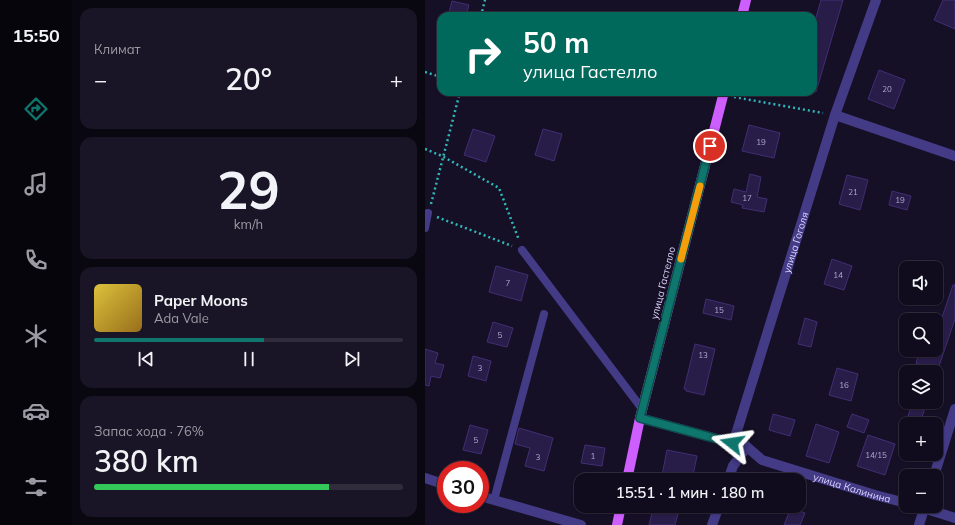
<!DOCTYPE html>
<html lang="ru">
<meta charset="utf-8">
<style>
body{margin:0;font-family:Mulish,sans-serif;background:#191526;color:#f1f3f6;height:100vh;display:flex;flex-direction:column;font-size:15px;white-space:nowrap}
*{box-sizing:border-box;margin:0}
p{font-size:13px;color:#9c9ba4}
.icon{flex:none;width:22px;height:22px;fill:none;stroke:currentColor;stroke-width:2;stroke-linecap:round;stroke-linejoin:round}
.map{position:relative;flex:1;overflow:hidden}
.details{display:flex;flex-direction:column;gap:8px;padding:8px;background:#090710;width:353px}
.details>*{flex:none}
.guide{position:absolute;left:12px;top:12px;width:380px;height:84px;border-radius:12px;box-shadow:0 1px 3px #0004,0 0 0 1px #302c3b;background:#00695c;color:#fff;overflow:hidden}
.buttons{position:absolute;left:474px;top:261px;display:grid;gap:8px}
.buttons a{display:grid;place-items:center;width:44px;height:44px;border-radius:8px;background:#100c1d;box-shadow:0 1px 3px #0004,0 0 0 1px #302c3b;font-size:20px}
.speed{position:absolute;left:12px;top:461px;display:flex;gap:8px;font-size:20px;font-weight:700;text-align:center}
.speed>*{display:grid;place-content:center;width:52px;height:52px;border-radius:50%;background:#100c1d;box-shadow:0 1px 3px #0004,0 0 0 1px #302c3b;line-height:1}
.speed .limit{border:6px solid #d22;background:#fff;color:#111}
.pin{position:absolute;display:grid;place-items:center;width:34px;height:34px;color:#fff;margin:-17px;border:2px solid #fff;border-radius:50%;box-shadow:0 1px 4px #0007}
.me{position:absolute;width:44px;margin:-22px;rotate:285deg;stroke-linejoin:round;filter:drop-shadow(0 0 3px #0008)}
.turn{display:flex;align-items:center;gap:14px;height:84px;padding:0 20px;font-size:18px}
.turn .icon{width:52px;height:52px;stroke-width:2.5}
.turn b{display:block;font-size:28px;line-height:34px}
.big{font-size:30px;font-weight:600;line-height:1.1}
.details .card{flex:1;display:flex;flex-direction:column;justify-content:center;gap:6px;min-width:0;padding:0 14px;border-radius:12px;background:#191526}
.details .dial{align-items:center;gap:0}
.dial b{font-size:52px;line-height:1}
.song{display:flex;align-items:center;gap:12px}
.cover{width:48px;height:48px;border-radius:6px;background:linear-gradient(135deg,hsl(50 70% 55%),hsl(40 70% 35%))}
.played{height:4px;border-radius:2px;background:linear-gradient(90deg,#0f766e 55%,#302c3b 55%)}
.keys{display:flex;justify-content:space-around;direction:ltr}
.heat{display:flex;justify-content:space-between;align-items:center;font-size:22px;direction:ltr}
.charge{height:6px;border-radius:3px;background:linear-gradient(90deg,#34c759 76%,#302c3b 0)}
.trip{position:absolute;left:149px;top:473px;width:232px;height:40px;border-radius:12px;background:#100c1d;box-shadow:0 1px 3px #0004,0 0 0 1px #302c3b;font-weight:600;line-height:40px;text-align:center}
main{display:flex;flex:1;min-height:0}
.menu{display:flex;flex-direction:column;width:72px;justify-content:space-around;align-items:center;background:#06050c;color:#9c9ba4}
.menu .icon{width:28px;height:28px}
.menu .current{color:#0f766e}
.menu b{font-size:18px;color:#f1f3f6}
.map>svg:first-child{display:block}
.building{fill:#281c48;stroke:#412e74}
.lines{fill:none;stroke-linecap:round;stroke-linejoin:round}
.path{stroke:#30b8b9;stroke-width:2.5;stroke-dasharray:2 3;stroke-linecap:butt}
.lane{stroke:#433b86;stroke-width:8}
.street{stroke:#433b86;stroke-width:10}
.primary{stroke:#ce5efe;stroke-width:10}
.route-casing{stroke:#0a4d48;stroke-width:10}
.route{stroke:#0f766e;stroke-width:7}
.slow{stroke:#f59e0b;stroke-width:7}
.labels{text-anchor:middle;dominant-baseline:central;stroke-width:4;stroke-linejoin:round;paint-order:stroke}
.number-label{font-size:8px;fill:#b0a8d1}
.street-label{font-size:10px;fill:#ded6ff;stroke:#161027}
</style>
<main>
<nav class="menu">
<b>15:50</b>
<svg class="icon current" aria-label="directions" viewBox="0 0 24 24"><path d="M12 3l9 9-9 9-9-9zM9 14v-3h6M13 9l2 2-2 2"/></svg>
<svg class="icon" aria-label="music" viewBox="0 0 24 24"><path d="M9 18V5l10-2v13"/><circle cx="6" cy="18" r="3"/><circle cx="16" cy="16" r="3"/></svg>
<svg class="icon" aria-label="phone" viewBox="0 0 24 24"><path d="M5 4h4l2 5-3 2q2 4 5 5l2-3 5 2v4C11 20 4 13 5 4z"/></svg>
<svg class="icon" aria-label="climate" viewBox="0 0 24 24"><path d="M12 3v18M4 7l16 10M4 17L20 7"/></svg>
<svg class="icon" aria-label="car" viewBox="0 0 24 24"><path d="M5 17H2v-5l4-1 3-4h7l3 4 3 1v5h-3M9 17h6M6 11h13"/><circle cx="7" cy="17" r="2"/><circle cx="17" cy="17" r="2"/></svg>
<svg class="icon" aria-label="filters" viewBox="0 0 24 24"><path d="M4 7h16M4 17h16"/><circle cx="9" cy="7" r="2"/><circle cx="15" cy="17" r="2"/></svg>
</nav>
<section class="details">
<div class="card"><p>Климат</p>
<div class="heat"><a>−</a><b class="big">20°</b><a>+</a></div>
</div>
<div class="card dial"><b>29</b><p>km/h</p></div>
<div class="card">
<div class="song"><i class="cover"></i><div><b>Paper Moons</b><p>Ada Vale</p></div></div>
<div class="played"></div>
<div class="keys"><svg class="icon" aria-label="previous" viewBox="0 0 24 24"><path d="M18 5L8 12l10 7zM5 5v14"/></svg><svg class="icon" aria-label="pause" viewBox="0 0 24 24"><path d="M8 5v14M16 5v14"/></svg><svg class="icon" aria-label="next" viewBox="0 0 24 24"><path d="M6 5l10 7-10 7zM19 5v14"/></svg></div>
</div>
<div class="card"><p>Запас хода · 76%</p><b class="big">380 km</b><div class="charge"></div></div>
</section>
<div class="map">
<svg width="530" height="525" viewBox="0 0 530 525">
<rect width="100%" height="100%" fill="#161027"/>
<path class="building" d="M396 0H418L391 92 388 91V28Z
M518 0H530V29L509 20Z
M27 1 44 5 41 16H23Z
M454 70 480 80 469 109 443 99Z
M324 125 355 133 349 158 317 151Z
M48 129 70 136 61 162 39 155Z
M118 129 137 134 129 161 110 155Z
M325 174 336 177 332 197 342 199 339 212 317 208 318 205 306 202 309 189 321 192Z
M422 175 443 180 435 210 414 204Z
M467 191 486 196 482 210 464 205Z
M407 259 427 266 419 290 399 284Z
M71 266 103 275 96 301 64 292Z
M528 285H530V319L512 372H498L500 367 491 363 495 350H511V335Z
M281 299 309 306 306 320 278 313Z
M380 318 392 322 386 347 373 344Z
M68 322 88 328 82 347 62 342Z
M270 344 290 349 279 395 261 391V389H259Z
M0 349 13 353 10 363 19 365 15 378 6 376 4 386 0 385Z
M48 356 66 361 61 381 43 376Z
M412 368 433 374 426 401 404 395Z
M488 402H502L496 420 483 416Z
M348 414 370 420 365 436 344 430Z
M427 414 444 420 439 433 422 427Z
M391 424 414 432 404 463 381 456Z
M45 425 63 430 56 454 38 450Z
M94 428 128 438 119 471 100 466 105 448 90 444Z
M443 435 470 444 460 475 432 466Z
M160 445 180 448 177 466 156 463Z
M242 450 272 456 267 480H262L237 475Z
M229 506H240L254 510 250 525H224Z
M366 508 380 513 375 525H359Z"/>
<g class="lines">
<path class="path" d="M56 16 60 0
M0 72 16 77
M241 92 288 94
M309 97 398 113
M0 149 17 156 74 188 94 240
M6 204 35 92
M12 217 87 246"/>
<path class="lane" d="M0 228 3 213
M97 250 218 410
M69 500 119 314"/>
<g class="street">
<path d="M410 115 530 156"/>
<path id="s1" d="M215 418 322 447 337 460 450 495 481 503"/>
<path d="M509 476 530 409"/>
<path d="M0 478 21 485"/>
<path id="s2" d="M303 480 308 466 322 447 311 434 410 115 451 0"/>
<path d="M55 496 156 525"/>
<path d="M492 506 530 518"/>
<path d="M287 525 294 506"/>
<path d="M494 525 500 506"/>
</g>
<path class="primary" d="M317 16 321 0
M202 480 215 418 299 92
M192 525 196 506"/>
</g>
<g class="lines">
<defs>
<path id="route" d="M285 146 215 418 307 443"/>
</defs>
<use href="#route" class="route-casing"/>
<use href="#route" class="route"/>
<path class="slow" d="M256 259 275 186"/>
</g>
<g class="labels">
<g class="number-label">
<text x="462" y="89">20</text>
<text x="336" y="142">19</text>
<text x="428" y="192">21</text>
<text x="322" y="198">17</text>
<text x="475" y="200">19</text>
<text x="413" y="275">14</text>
<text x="83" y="283">7</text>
<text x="294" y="310">15</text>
<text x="75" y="335">5</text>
<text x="278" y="355">13</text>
<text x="55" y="368">3</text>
<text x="419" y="385">16</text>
<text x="51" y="440">5</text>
<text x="451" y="455">14/15</text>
<text x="168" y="456">1</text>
<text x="113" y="457">3</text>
</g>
<g class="street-label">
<text stroke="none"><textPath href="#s2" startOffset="256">улица Гоголя</textPath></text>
<text transform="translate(238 283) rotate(-76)">улица Гастелло</text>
<text stroke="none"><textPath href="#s1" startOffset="225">улица Калинина</textPath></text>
</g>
</g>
</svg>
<div class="buttons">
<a><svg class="icon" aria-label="sound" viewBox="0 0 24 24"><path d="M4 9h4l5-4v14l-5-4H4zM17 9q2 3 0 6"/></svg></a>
<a><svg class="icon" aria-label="search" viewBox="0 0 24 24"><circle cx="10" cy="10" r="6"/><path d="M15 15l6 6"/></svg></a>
<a><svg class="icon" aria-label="layers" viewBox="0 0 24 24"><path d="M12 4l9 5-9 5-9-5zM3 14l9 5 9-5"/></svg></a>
<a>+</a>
<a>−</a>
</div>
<div class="speed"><div class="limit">30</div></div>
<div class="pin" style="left:285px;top:146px;background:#d93025"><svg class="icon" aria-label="arrive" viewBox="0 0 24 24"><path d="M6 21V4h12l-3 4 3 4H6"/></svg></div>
<svg class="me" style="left:307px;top:443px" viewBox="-20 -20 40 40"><path d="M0-17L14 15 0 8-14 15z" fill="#0f766e" stroke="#fff" stroke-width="4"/></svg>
<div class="trip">15:51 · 1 мин · 180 m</div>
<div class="guide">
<div class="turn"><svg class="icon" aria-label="right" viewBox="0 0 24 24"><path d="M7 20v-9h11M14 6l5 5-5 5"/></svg><div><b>50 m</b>улица Гастелло</div></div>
</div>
</div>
</main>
